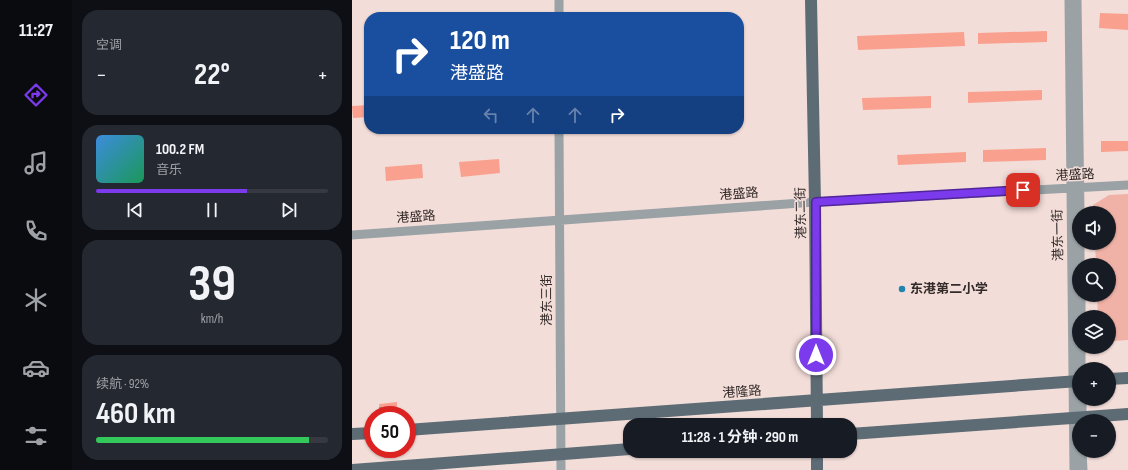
<!DOCTYPE html>
<html lang="zh">
<meta charset="utf-8">
<style>
body{margin:0;font-family:"Sofia Sans Condensed","Noto Sans SC",sans-serif;background:#242831;color:#f1f3f6;height:100vh;display:flex;flex-direction:column;font-size:15px;white-space:nowrap}
*{box-sizing:border-box;margin:0}
p{font-size:13px;color:#9ea1a6}
.icon{flex:none;width:22px;height:22px;fill:none;stroke:currentColor;stroke-width:2;stroke-linecap:round;stroke-linejoin:round}
.map{position:relative;flex:1;overflow:hidden}
.panel{display:flex;flex-direction:column;gap:10px;padding:10px;background:#0d0f14;width:280px}
.panel>*{flex:none}
.top-card{position:absolute;left:12px;top:12px;width:380px;height:122px;border-radius:16px;box-shadow:0 1px 3px #0004;background:#1a4fa0;color:#fff;overflow:hidden}
.controls{position:absolute;left:720px;top:206px;display:grid;gap:8px}
.controls a{display:grid;place-items:center;width:44px;height:44px;border-radius:50%;background:#171b24;box-shadow:0 1px 3px #0004;font-size:20px}
.speed{position:absolute;left:12px;top:406px;display:flex;gap:8px;font-size:20px;font-weight:700;text-align:center}
.speed>*{display:grid;place-content:center;width:52px;height:52px;border-radius:50%;background:#171b24;box-shadow:0 1px 3px #0004;line-height:1}
.speed .limit{border:6px solid #d22;background:#fff;color:#111}
.pin{position:absolute;display:grid;place-items:center;width:34px;height:34px;color:#fff;margin:-17px;border-radius:8px;box-shadow:0 2px 6px #0006}
.me{position:absolute;width:44px;margin:-22px;rotate:0deg;stroke-linejoin:round;filter:drop-shadow(0 0 3px #0008)}
.turn{display:flex;align-items:center;gap:14px;height:84px;padding:0 20px;font-size:18px}
.turn .icon{width:52px;height:52px;stroke-width:2.5}
.turn b{display:block;font-size:28px;line-height:34px}
.lanes{display:flex;align-items:center;height:38px;padding:0 20px;background:#0003;justify-content:center;gap:20px;direction:ltr}
.lanes .off{opacity:.35}
.big{font-size:30px;font-weight:700;line-height:1.1}
.panel .card{flex:1;display:flex;flex-direction:column;justify-content:center;gap:6px;min-width:0;padding:0 14px;border-radius:16px;background:#242831}
.panel .dial{align-items:center;gap:0}
.dial b{font-size:52px;line-height:1}
.song{display:flex;align-items:center;gap:12px}
.cover{width:48px;height:48px;border-radius:6px;background:linear-gradient(135deg,hsl(210 70% 55%),hsl(150 70% 35%))}
.played{height:4px;border-radius:2px;background:linear-gradient(90deg,#7c3aed 65%,#363941 65%)}
.keys{display:flex;justify-content:space-around;direction:ltr}
.heat{display:flex;justify-content:space-between;align-items:center;font-size:22px;direction:ltr}
.charge{height:6px;border-radius:3px;background:linear-gradient(90deg,#34c759 92%,#363941 0)}
.trip{position:absolute;left:271px;top:418px;width:234px;height:40px;border-radius:16px;background:#171b24;box-shadow:0 1px 3px #0004;font-weight:700;line-height:40px;text-align:center}
main{display:flex;flex:1;min-height:0}
.tabs{display:flex;flex-direction:column;width:72px;justify-content:space-around;align-items:center;background:#090b0e;color:#9ea1a6}
.tabs .icon{width:28px;height:28px}
.tabs .active{color:#7c3aed}
.tabs b{font-size:18px;color:#f1f3f6}
.map>svg:first-child{display:block}
.green{fill:#f0b2a6}
.building{fill:#faa08f}
.lines{fill:none;stroke-linecap:round;stroke-linejoin:round}
.path{stroke:#928380;stroke-width:1.5;stroke-dasharray:3 3;stroke-linecap:butt}
.minor{stroke:#9aa2a6;stroke-width:9}
.major{stroke:#5d6c74;stroke-width:12}
.route-casing{stroke:#51269a;stroke-width:10}
.route{stroke:#7c3aed;stroke-width:7}
.poi-dot{fill:#2184af;stroke:#f3ddd9;stroke-width:1.5}
.labels{text-anchor:middle;dominant-baseline:central;stroke-width:3;stroke-linejoin:round;paint-order:stroke}
.street-label{font-size:13px;fill:#332b29;stroke:#f3ddd9}
.poi-label{font-size:13px;font-weight:bold;fill:#332b29;stroke:#f3ddd9;text-anchor:start}
</style>
<main>
<nav class="tabs">
<b>11:27</b>
<svg class="icon active" aria-label="directions" viewBox="0 0 24 24"><path d="M12 3l9 9-9 9-9-9zM9 14v-3h6M13 9l2 2-2 2"/></svg>
<svg class="icon" aria-label="music" viewBox="0 0 24 24"><path d="M9 18V5l10-2v13"/><circle cx="6" cy="18" r="3"/><circle cx="16" cy="16" r="3"/></svg>
<svg class="icon" aria-label="phone" viewBox="0 0 24 24"><path d="M5 4h4l2 5-3 2q2 4 5 5l2-3 5 2v4C11 20 4 13 5 4z"/></svg>
<svg class="icon" aria-label="climate" viewBox="0 0 24 24"><path d="M12 3v18M4 7l16 10M4 17L20 7"/></svg>
<svg class="icon" aria-label="car" viewBox="0 0 24 24"><path d="M5 17H2v-5l4-1 3-4h7l3 4 3 1v5h-3M9 17h6M6 11h13"/><circle cx="7" cy="17" r="2"/><circle cx="17" cy="17" r="2"/></svg>
<svg class="icon" aria-label="filters" viewBox="0 0 24 24"><path d="M4 7h16M4 17h16"/><circle cx="9" cy="7" r="2"/><circle cx="15" cy="17" r="2"/></svg>
</nav>
<section class="panel">
<div class="card"><p>空调</p>
<div class="heat"><a>−</a><b class="big">22°</b><a>+</a></div>
</div>
<div class="card">
<div class="song"><i class="cover"></i><div><b>100.2 FM</b><p>音乐</p></div></div>
<div class="played"></div>
<div class="keys"><svg class="icon" aria-label="previous" viewBox="0 0 24 24"><path d="M18 5L8 12l10 7zM5 5v14"/></svg><svg class="icon" aria-label="pause" viewBox="0 0 24 24"><path d="M8 5v14M16 5v14"/></svg><svg class="icon" aria-label="next" viewBox="0 0 24 24"><path d="M6 5l10 7-10 7zM19 5v14"/></svg></div>
</div>
<div class="card dial"><b>39</b><p>km/h</p></div>
<div class="card"><p>续航 · 92%</p><b class="big">460 km</b><div class="charge"></div></div>
</section>
<div class="map">
<svg width="776" height="470" viewBox="0 0 776 470">
<rect width="100%" height="100%" fill="#f3ddd9"/>
<path class="green" d="M776 194V340L761 341 757 337V317H746L745 295H757V265H744L743 243H757V213H741V205L757 195Z"/>
<path class="building" d="M748 13 776 14V30L747 28Z
M695 31V42L626 44V33Z
M612 32 613 46 506 50 505 36Z
M690 90V100L616 103V92Z
M579 96V108L511 110 510 98Z
M17 105V117L1 118 0 106Z
M749 141H776V151L749 152Z
M694 148V160L631 162V150Z
M614 152V162L546 165 545 155Z
M147 159 148 173 109 177 107 162Z
M70 164 71 178 34 181 33 167Z
M45 402V411L28 412 27 404Z"/>
<g class="lines">
<path class="path" d="M27 408 45 407"/>
<path class="minor" d="M207 0V17
M717 0 722 470
M725 0 728 213
M207 129 209 470
M0 235 463 202 776 185
M728 243V265
M729 295V317
M729 347V369
M730 399V421
M730 451 731 470"/>
<path class="major" d="M459 0 463 202 465 425
M757 379 776 378
M55 430 727 381
M0 434 21 433
M498 434 776 414
M0 470 278 449
M465 470V451"/>
</g>
<g class="lines">
<defs>
<path id="route" d="M464 355V202L671 190"/>
</defs>
<use href="#route" class="route-casing"/>
<use href="#route" class="route"/>
</g>
<circle class="poi-dot" cx="550" cy="289" r="4"/>
<g class="labels">
<g class="street-label">
<text transform="translate(723 175) rotate(-3)">港盛路</text>
<text transform="translate(387 194) rotate(-4)">港盛路</text>
<text transform="translate(449 213) rotate(-91)">港东二街</text>
<text transform="translate(64 217) rotate(-4)">港盛路</text>
<text transform="translate(706 235) rotate(-91)">港东一街</text>
<text transform="translate(195 300) rotate(-90)">港东三街</text>
<text transform="translate(390 392) rotate(-4)">港隆路</text>
</g>
<g class="poi-label">
<text x="558" y="289">东港第二小学</text>
</g>
</g>
</svg>
<div class="controls">
<a><svg class="icon" aria-label="sound" viewBox="0 0 24 24"><path d="M4 9h4l5-4v14l-5-4H4zM17 9q2 3 0 6"/></svg></a>
<a><svg class="icon" aria-label="search" viewBox="0 0 24 24"><circle cx="10" cy="10" r="6"/><path d="M15 15l6 6"/></svg></a>
<a><svg class="icon" aria-label="layers" viewBox="0 0 24 24"><path d="M12 4l9 5-9 5-9-5zM3 14l9 5 9-5"/></svg></a>
<a>+</a>
<a>−</a>
</div>
<div class="speed"><div class="limit">50</div></div>
<div class="pin" style="left:671px;top:190px;background:#d93025"><svg class="icon" aria-label="arrive" viewBox="0 0 24 24"><path d="M6 21V4h12l-3 4 3 4H6"/></svg></div>
<svg class="me" style="left:464px;top:355px" viewBox="-20 -20 40 40"><circle r="17" fill="#7c3aed" stroke="#fff" stroke-width="3"/><path d="M0-11L8 9 0 5-8 9z" fill="#fff"/></svg>
<div class="trip">11:28 · 1 分钟 · 290 m</div>
<div class="top-card">
<div class="turn"><svg class="icon" aria-label="right" viewBox="0 0 24 24"><path d="M7 20v-9h11M14 6l5 5-5 5"/></svg><div><b>120 m</b>港盛路</div></div>
<div class="lanes"><svg class="icon off" aria-label="left" viewBox="0 0 24 24"><path d="M17 20v-9H6M10 6l-5 5 5 5"/></svg><svg class="icon off" aria-label="ahead" viewBox="0 0 24 24"><path d="M12 20V5M6 11l6-6 6 6"/></svg><svg class="icon off" aria-label="ahead" viewBox="0 0 24 24"><path d="M12 20V5M6 11l6-6 6 6"/></svg><svg class="icon" aria-label="right" viewBox="0 0 24 24"><path d="M7 20v-9h11M14 6l5 5-5 5"/></svg></div>
</div>
</div>
</main>
